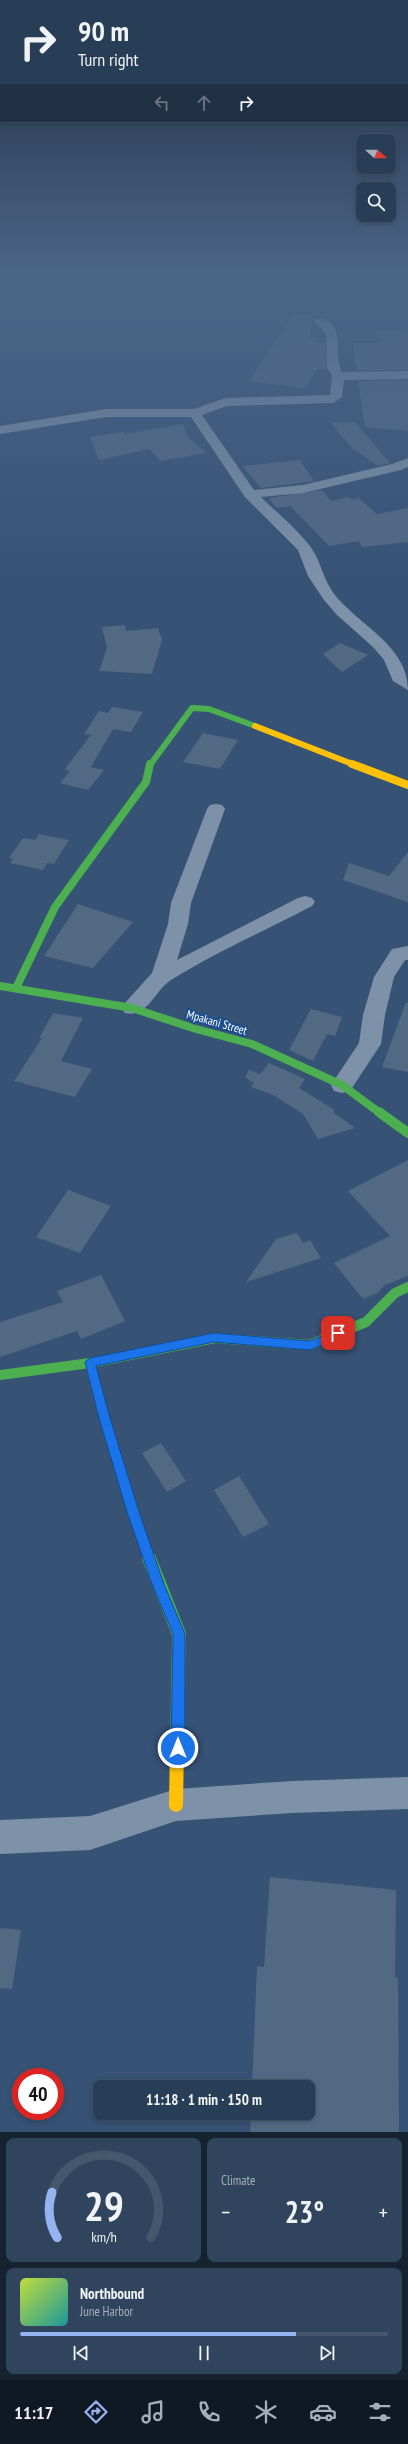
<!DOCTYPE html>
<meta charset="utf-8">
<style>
body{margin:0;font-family:"PT Sans Narrow",sans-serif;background:#30455d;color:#f1f3f6;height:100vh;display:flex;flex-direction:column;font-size:15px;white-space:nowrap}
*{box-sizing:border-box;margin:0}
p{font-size:13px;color:#a5aeba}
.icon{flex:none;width:22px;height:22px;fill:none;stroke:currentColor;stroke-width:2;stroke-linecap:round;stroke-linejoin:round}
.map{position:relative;height:2132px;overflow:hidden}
.panel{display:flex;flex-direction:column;gap:6px;padding:6px;background:#162230;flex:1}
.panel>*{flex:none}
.banner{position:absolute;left:0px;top:0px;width:408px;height:122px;box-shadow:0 2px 6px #0003,0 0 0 1px #44576d;background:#283e57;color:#f1f3f6;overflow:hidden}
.needle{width:26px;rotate:111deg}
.tools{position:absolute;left:356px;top:134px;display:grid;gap:8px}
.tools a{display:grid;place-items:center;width:40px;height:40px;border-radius:8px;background:#283e57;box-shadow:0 2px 6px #0003,0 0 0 1px #44576d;font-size:20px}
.speed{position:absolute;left:12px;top:2068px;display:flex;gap:8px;font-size:20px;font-weight:700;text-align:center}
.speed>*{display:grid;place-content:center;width:52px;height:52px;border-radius:50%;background:#283e57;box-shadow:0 2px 6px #0003,0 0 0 1px #44576d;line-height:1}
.speed .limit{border:6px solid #d22;background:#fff;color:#111}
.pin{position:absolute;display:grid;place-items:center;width:34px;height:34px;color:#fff;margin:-17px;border-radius:8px;box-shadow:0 2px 6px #0006}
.me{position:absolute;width:44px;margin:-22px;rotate:0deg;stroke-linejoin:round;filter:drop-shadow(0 0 3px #0008)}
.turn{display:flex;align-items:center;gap:14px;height:84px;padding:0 12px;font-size:18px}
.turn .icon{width:52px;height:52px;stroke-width:2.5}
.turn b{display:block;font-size:28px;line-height:34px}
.lanes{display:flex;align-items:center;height:38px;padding:0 12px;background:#0003;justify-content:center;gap:20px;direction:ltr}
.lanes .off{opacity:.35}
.big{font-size:30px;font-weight:700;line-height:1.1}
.panel .tile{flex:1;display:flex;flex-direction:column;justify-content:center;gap:6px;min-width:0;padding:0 14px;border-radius:8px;background:#30455d}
.panel .dial{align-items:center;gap:0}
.dial svg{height:104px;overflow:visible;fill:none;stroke:#44576d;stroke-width:7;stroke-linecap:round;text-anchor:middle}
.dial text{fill:#f1f3f6;stroke:none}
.song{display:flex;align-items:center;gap:12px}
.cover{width:48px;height:48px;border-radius:6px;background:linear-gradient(135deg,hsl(70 70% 55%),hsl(180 70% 35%))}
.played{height:4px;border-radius:2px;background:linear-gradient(90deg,#95b2f1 75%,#44576d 75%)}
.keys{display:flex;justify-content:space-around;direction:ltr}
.heat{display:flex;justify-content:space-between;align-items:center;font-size:22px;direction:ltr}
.panel .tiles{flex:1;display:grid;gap:6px;grid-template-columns:1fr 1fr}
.tile:last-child{grid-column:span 2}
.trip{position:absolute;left:93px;top:2080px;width:222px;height:40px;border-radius:8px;background:#283e57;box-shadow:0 2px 6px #0003,0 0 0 1px #44576d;font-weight:700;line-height:40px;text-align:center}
.menu{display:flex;height:64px;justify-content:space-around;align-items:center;background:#101923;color:#a5aeba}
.menu .icon{width:28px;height:28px}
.menu .current{color:#95b2f1}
.menu b{font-size:18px;color:#f1f3f6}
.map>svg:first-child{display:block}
.building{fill:#526984}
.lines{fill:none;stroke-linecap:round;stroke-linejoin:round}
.street{fill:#7d92a8;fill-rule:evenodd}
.fast-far3{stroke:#4caf50;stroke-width:6}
.fast-far2{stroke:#4caf50;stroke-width:8}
.fast-far1{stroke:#4caf50;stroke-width:10}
.fast{stroke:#4caf50;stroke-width:14}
.slow-far2{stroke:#ffc107;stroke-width:6}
.slow-far1{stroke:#ffc107;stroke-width:8}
.slow{stroke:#ffc107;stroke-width:14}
.route{fill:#1a73e8;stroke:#114b97}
.labels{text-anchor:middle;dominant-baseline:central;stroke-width:4;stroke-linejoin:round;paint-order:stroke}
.street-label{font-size:12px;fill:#fff;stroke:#1b4f8f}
</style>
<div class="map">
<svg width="408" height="2132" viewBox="0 0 408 2132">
<rect width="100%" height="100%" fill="#365274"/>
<path class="building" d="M294 314 312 315 310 338H317V343H325L326 369H317L305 388 249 381Z
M408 330V370H357L353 343H380L375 331Z
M408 380V431L365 427 358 381Z
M330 422H355L390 463 378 466 353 449Z
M184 424 186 435 206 453 161 461 149 449 99 460 90 437 123 432 124 434Z
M300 460 314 481 261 488 242 466Z
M322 490 331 501 349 497 352 500 358 498 377 514 408 508V542L362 547 359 541 329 546 290 506 276 508 269 498Z
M125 625 126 631 158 628 162 640 152 674 99 671 107 648 102 627Z
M340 643 368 655 342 672 323 654Z
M112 707 143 712 131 732 113 729 91 767 104 770 88 790 60 783 70 771 64 770 91 735 84 734 99 711 108 713Z
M203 733 238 740 220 769 183 762Z
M39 834 69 840 54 864 47 863 43 870 10 863 13 859 9 858 23 838 35 840Z
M408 852V902L343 880 349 863 389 876Z
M78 904 133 922 93 968 44 956Z
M406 1002 408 1003V1072L382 1067Z
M311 1009 342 1017 335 1036 327 1034 313 1061 289 1050Z
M53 1013 83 1018 61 1061 92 1069 75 1097 14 1081 42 1038H39Z
M269 1063 305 1079 299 1088 335 1110 333 1112 355 1128 318 1139 303 1114 273 1095 251 1087 254 1083 245 1077 249 1070 260 1074Z
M408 1160V1276L385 1285 377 1293 363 1299 334 1263 390 1236 348 1191Z
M68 1190 111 1206 80 1253 36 1237Z
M297 1233 303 1243 310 1240 321 1258 246 1282 276 1239Z
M101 1275 125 1321 81 1339 77 1331 0 1357V1322L63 1302 57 1291Z
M161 1443 186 1481 167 1492 142 1453Z
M239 1476 269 1524 243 1537 214 1490Z
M270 1877 396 1890 395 1977 398 1978 399 2132H250L251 2113H308V2087H252L257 1966 264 1967Z
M0 1928 21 1930 12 1989 0 1988Z"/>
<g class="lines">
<path class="street" d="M320 318C348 325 332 354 342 372L408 371V379L344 380 342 397 333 403 227 406 202 415 254 490 303 485 392 464 408 458V467L401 470 303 493 261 497C277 513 299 530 312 549 322 564 323 580 335 595 360 626 408 646 408 690L393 681 384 660 374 648 336 614 324 600 308 576 298 550 245 497 191 417H106L0 434V426L106 409H194L225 398 330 395 332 376 327 367 326 333 314 321Z
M216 804 222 805 225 809 191 903 188 924 177 960 298 898 305 896 312 898 315 902 312 906C265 931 216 952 171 980 155 990 147 1019 125 1013L121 1008 125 1003 152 973 168 924 171 903 207 809 210 805Z
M408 946V960H405L394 977 385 1015 381 1044 350 1091 342 1093 334 1091 331 1085 359 1043 363 1015 374 977 392 949Z
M408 1777V1809L292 1813 176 1821 90 1850 0 1854V1820L90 1816 176 1789 292 1781Z"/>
<path class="fast-far3" d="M150 765 192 708 209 709 255 726"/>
<path class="fast-far2" d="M0 986 132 1008 196 1029 252 1044 342 1085 380 1113
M16 988 55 907 146 782 150 764"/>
<path class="fast-far1" d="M379 1112 408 1133
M90 1363 104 1418 149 1559
M0 1375 90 1363 215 1338 310 1345 366 1322 395 1293 408 1287"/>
<path class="fast" d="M149 1558 179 1634 177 1747"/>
<path class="slow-far2" d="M255 726 355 765"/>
<path class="slow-far1" d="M352 764 408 785"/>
<path class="slow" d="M176 1805 177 1747"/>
</g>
<linearGradient id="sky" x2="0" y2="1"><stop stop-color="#1e2d40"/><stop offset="0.48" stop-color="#4c6688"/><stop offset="1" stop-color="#4c6688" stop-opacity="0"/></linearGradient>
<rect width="408" height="580" fill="url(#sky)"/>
<path class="route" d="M338 1329 342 1330V1337L310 1350 214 1342 96 1366 110 1418 139 1512 164 1584 185 1634V1748L183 1753 178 1755 173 1753 171 1748 173 1634 152 1584 127 1512 99 1418 85 1362 90 1358 214 1333 310 1341Z"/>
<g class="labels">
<g class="street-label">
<text transform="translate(217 1022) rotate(16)">Mpakani Street</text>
</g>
</g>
</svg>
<div class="tools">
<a><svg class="needle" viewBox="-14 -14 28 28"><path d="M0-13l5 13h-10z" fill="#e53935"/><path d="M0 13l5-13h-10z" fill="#a5aeba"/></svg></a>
<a><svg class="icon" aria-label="search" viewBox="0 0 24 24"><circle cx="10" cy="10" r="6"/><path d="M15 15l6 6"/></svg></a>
</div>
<div class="speed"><div class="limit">40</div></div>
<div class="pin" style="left:338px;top:1333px;background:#d93025"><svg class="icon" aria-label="arrive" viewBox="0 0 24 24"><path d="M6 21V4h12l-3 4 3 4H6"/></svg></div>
<svg class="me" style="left:178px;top:1748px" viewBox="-20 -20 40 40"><circle r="17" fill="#1a73e8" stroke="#fff" stroke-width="3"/><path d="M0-11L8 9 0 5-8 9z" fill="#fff"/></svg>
<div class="trip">11:18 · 1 min · 150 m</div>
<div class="banner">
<div class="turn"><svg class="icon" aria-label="right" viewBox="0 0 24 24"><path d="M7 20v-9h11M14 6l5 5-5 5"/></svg><div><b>90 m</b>Turn right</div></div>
<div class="lanes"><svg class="icon off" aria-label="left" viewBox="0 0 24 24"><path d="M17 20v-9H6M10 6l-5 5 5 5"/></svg><svg class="icon off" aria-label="ahead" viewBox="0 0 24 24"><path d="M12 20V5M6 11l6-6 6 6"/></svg><svg class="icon" aria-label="right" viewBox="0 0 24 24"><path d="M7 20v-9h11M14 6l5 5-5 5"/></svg></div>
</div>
</div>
<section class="panel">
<div class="tiles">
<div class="tile dial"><svg viewBox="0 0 100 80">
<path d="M14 69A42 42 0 1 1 86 69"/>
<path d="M14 69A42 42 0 0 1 10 34" stroke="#95b2f1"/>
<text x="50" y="56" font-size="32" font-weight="700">29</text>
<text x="50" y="72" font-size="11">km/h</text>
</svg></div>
<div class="tile"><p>Climate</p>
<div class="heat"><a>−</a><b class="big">23°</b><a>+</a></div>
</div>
<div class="tile">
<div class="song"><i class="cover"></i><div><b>Northbound</b><p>June Harbor</p></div></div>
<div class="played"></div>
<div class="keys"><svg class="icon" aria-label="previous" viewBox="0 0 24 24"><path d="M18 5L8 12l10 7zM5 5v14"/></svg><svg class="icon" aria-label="pause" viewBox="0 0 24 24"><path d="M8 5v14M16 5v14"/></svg><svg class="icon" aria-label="next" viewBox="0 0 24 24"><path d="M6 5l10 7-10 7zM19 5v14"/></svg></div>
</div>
</div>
</section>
<nav class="menu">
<b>11:17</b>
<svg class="icon current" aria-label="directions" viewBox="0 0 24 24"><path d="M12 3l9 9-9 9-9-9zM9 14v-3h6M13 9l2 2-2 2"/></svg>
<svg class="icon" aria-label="music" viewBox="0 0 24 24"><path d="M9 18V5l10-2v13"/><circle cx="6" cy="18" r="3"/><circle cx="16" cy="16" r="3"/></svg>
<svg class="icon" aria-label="phone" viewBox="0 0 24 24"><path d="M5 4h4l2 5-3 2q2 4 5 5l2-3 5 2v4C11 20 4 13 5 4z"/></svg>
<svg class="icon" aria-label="climate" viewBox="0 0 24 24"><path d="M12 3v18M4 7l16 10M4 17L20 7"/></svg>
<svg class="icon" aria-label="car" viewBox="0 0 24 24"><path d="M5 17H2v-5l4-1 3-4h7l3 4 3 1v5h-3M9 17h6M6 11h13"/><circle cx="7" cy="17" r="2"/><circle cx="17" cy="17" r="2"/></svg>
<svg class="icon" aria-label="filters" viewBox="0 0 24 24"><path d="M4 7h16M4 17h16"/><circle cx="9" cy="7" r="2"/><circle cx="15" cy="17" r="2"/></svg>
</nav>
